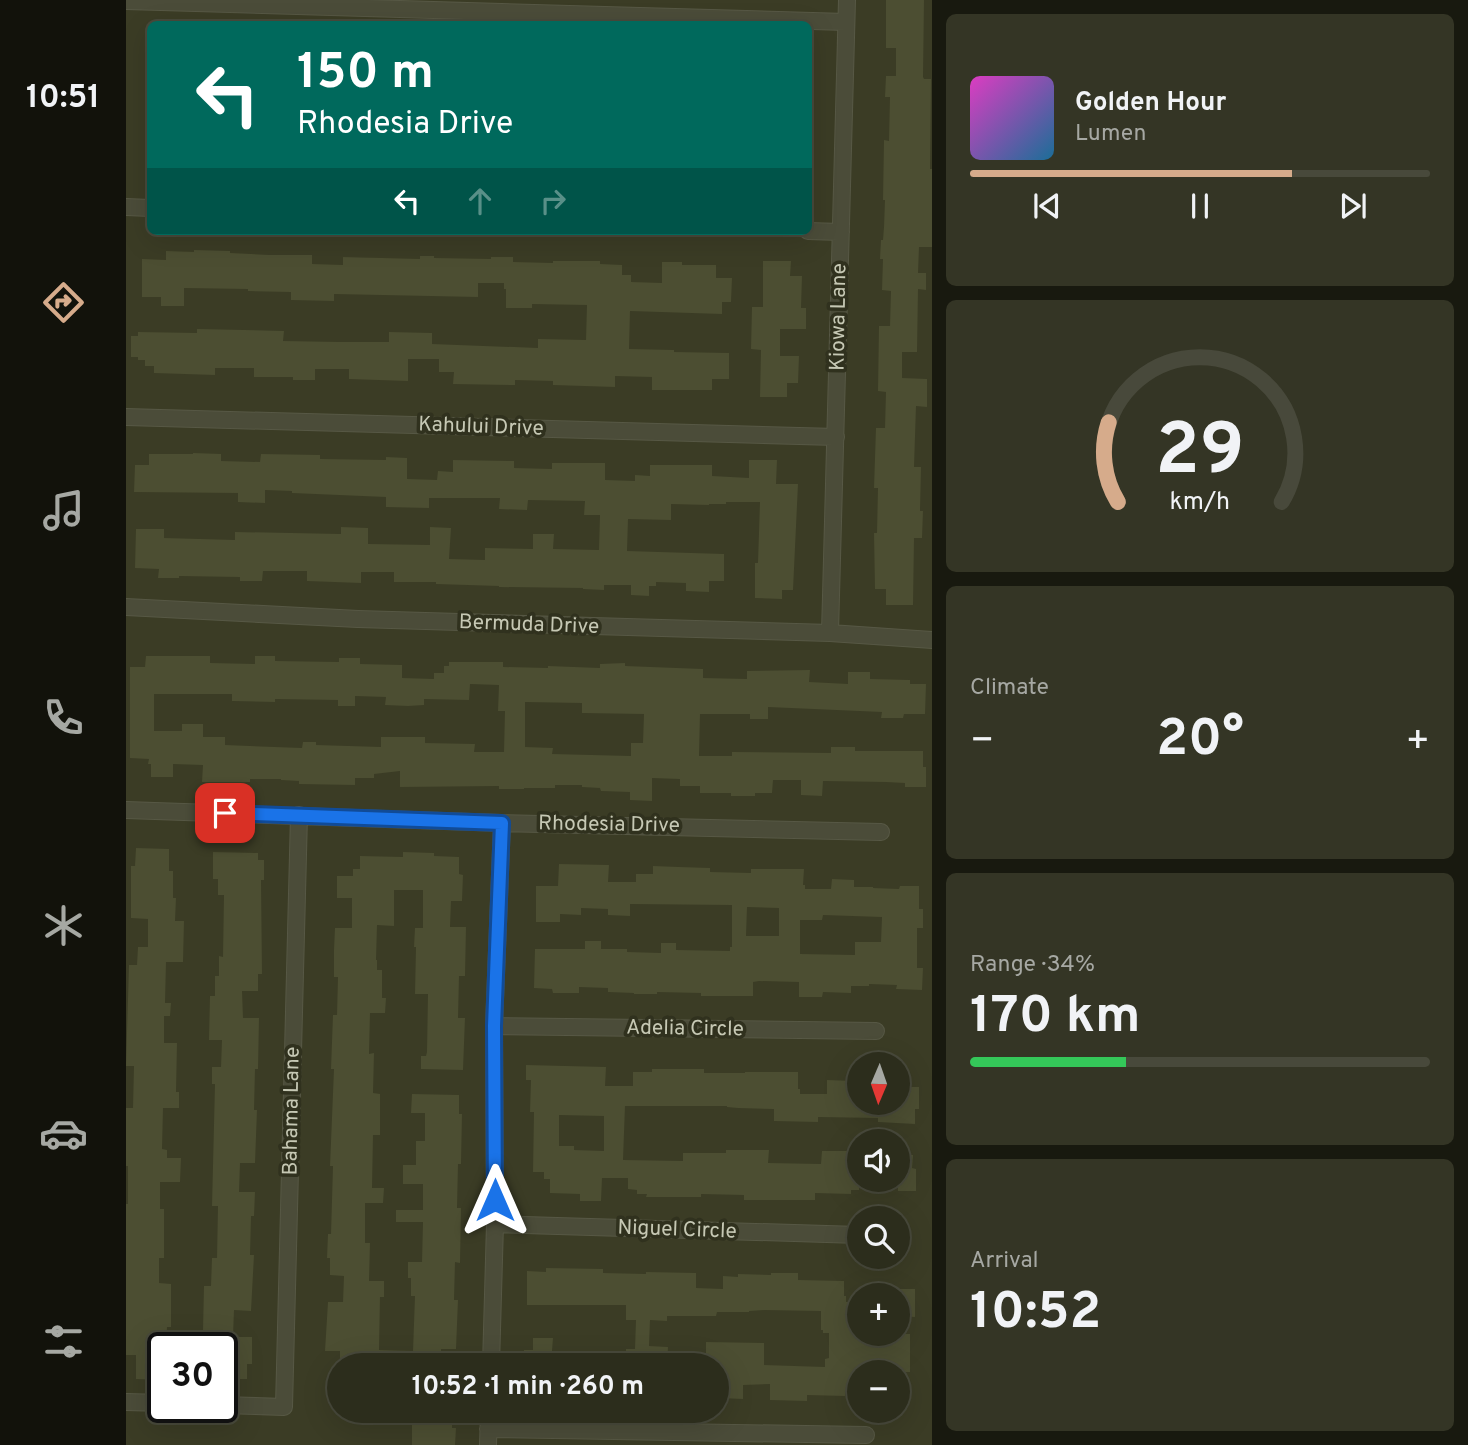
<!DOCTYPE html>
<meta charset="utf-8">
<style>
body{margin:0;font-family:Overpass,sans-serif;background:#343525;color:#f1f3f6;height:100vh;display:flex;flex-direction:column;font-size:26px;white-space:nowrap}
*{box-sizing:border-box;margin:0}
p{font-size:23px;color:#a6a8a3}
.icon{flex:none;width:38px;height:38px;fill:none;stroke:currentColor;stroke-width:2;stroke-linecap:round;stroke-linejoin:round}
.map{position:relative;flex:1;overflow:hidden}
.sheet{display:flex;flex-direction:column;gap:14px;padding:14px;background:#18190f;width:536px}
.sheet>*{flex:none}
.top-card{position:absolute;left:21px;top:21px;width:665px;height:214px;border-radius:10px;box-shadow:0 7px 28px #0002,0 0 0 2px #48493b;background:#00695c;color:#fff;overflow:hidden}
.needle{width:46px;rotate:182deg}
.controls{position:absolute;left:721px;top:1052px;display:grid;gap:14px}
.controls a{display:grid;place-items:center;width:63px;height:63px;border-radius:50%;background:#2c2d1c;box-shadow:0 7px 28px #0002,0 0 0 2px #48493b;font-size:35px}
.speed{position:absolute;left:21px;top:1332px;display:flex;gap:14px;font-size:35px;font-weight:700;text-align:center}
.speed>*{display:grid;place-content:center;width:91px;height:91px;border-radius:50%;background:#2c2d1c;box-shadow:0 7px 28px #0002,0 0 0 2px #48493b;line-height:1}
.speed .limit{border:4px solid #111;border-radius:10px;background:#fff;color:#111}
.pin{position:absolute;display:grid;place-items:center;width:60px;height:60px;color:#fff;margin:-30px;border-radius:14px;box-shadow:0 4px 10px #0006}
.me{position:absolute;width:77px;margin:-38px;rotate:0deg;stroke-linejoin:round;filter:drop-shadow(0 0 5px #0008)}
.turn{display:flex;align-items:center;gap:24px;height:147px;padding:0 35px;font-size:32px}
.turn .icon{width:91px;height:91px;stroke-width:2.5}
.turn b{display:block;font-size:49px;line-height:60px}
.lanes{display:flex;align-items:center;height:66px;padding:0 35px;background:#0003;justify-content:center;gap:35px;direction:ltr}
.lanes .off{opacity:.35}
.big{font-size:52px;font-weight:700;line-height:1.1}
.sheet .tile{flex:1;display:flex;flex-direction:column;justify-content:center;gap:10px;min-width:0;padding:0 24px;border-radius:10px;background:#343525}
.sheet .dial{align-items:center;gap:0}
.dial svg{height:182px;overflow:visible;fill:none;stroke:#48493b;stroke-width:7;stroke-linecap:round;text-anchor:middle}
.dial text{fill:#f1f3f6;stroke:none}
.song{display:flex;align-items:center;gap:21px}
.cover{width:84px;height:84px;border-radius:10px;background:linear-gradient(135deg,hsl(310 70% 55%),hsl(200 70% 35%))}
.played{height:7px;border-radius:4px;background:linear-gradient(90deg,#d6ab8b 70%,#48493b 70%)}
.keys{display:flex;justify-content:space-around;direction:ltr}
.heat{display:flex;justify-content:space-between;align-items:center;font-size:38px;direction:ltr}
.charge{height:10px;border-radius:5px;background:linear-gradient(90deg,#34c759 34%,#48493b 0)}
.trip{position:absolute;left:201px;top:1353px;width:402px;height:70px;border-radius:35px;background:#2c2d1c;box-shadow:0 7px 28px #0002,0 0 0 2px #48493b;font-weight:700;line-height:70px;text-align:center}
main{display:flex;flex:1;min-height:0}
.tab-bar{display:flex;flex-direction:column;width:126px;justify-content:space-around;align-items:center;background:#12120b;color:#a6a8a3}
.tab-bar .icon{width:49px;height:49px}
.tab-bar .selected{color:#d6ab8b}
.tab-bar b{font-size:32px;color:#f1f3f6}
.map>svg:first-child{display:block}
.building{fill:#4c4e32;fill-rule:evenodd}
.lines{fill:none;stroke-linecap:round;stroke-linejoin:round}
.street-casing{stroke:#575845;stroke-width:18}
.street{stroke:#4b4c39;stroke-width:16}
.route-casing{stroke:#114b97;stroke-width:18}
.route{stroke:#1a73e8;stroke-width:12}
.labels{text-anchor:middle;dominant-baseline:central;stroke-width:7;stroke-linejoin:round;paint-order:stroke}
.street-label{font-size:21px;fill:#c6c8b4;stroke:#30311e}
</style>
<main>
<nav class="tab-bar">
<b>10:51</b>
<svg class="icon selected" aria-label="directions" viewBox="0 0 24 24"><path d="M12 3l9 9-9 9-9-9zM9 14v-3h6M13 9l2 2-2 2"/></svg>
<svg class="icon" aria-label="music" viewBox="0 0 24 24"><path d="M9 18V5l10-2v13"/><circle cx="6" cy="18" r="3"/><circle cx="16" cy="16" r="3"/></svg>
<svg class="icon" aria-label="phone" viewBox="0 0 24 24"><path d="M5 4h4l2 5-3 2q2 4 5 5l2-3 5 2v4C11 20 4 13 5 4z"/></svg>
<svg class="icon" aria-label="climate" viewBox="0 0 24 24"><path d="M12 3v18M4 7l16 10M4 17L20 7"/></svg>
<svg class="icon" aria-label="car" viewBox="0 0 24 24"><path d="M5 17H2v-5l4-1 3-4h7l3 4 3 1v5h-3M9 17h6M6 11h13"/><circle cx="7" cy="17" r="2"/><circle cx="17" cy="17" r="2"/></svg>
<svg class="icon" aria-label="filters" viewBox="0 0 24 24"><path d="M4 7h16M4 17h16"/><circle cx="9" cy="7" r="2"/><circle cx="15" cy="17" r="2"/></svg>
</nav>
<div class="map">
<svg width="807" height="1445" viewBox="0 0 807 1445">
<rect width="100%" height="100%" fill="#3b3c25"/>
<path class="building" d="M760 0H798L797 77 798 79H805L804 169H806L807 247H793L792 273H800V290L792 289 791 352H776V378L801 379V407L790 406 788 467H795L794 511H797L796 538H788L787 605H760V589H749L748 533H751L752 488H748L750 428H759L760 392 752 391 753 326H764L765 291 756 290 757 259H754L755 240H757L758 227 759 200H757L758 140 763 141 764 97H759L760 76H770V48H760Z
M68 250 104 251V253L143 255H186V264L217 265V257L294 259V256H308V258L365 259V257H387V262L427 263V261H474V264L496 265V275H505V282L536 283V262H556V265H590V278H606L605 302H596V314L504 311 503 349 548 350V352L603 353V379H586V390H526V377L489 376V387L427 385V381L389 380V385L327 384 328 372H313V359H282V381L223 379V369H189V380H167V377H128V368H89V375L28 373V366H19V360H12V357H5V336H12V332L71 333V329L158 331 157 341 214 342H263V332L306 333V344L412 348V339L460 340 461 305 406 304V308H380V289H378V283H352V297L208 294V301L165 300V292L122 291V289L58 288V306H35V297H16V259L40 260V251L68 252Z
M637 261H665L664 276H676L675 308H680V329H654V356H673L672 383H661V397H634L635 350 625 349 626 307H637Z
M67 453 95 454V461L134 462 135 454 194 455V459L260 460V457L281 458V479L311 480 312 471 327 472V460L388 461V468L426 469V463H479V480L509 481V475L524 476V465H586V476L623 478V460H651L650 484H672L667 590H656V599L629 598V563H632L634 502H600V504H583V505L545 504V520L502 519 501 551 598 554V581H583V592L560 591V583L530 582V586H523V596L505 595V585H478V590L457 589V588L373 587V586L310 584V582H268V572H235V583L181 581V571H137L136 581H114V577L53 576V578H32L33 569 9 568 10 529H38V538L109 540V532L215 534V527L242 528V544L304 545V527L325 528 323 559 359 560V548L407 549V534H428L427 549 473 550 474 515H458L459 501 402 500 401 510 373 509 374 498H303V508L260 507V497L166 493V491L139 490V503L112 502V493L8 492 9 465H23V454H67Z
M20 656H84V663L129 664V656H149V661L213 662V658H234V664L276 665V678L308 679V673H318V666H323V662H377V667L422 668V666L474 668V664L499 663V666L577 669V678L621 679V671L684 670 683 682 722 684V672H744V679L784 680V684H800L799 714H778L777 718H755L756 712 642 707V719H624V714H574L573 756H606V752L705 753V747H729V751H797V767H800V787H779V783L760 782 697 781 696 796 675 795V780H647L646 793H629V796H605V793H574V786H554V779L526 778V801L504 800V792L475 791 474 788 456 787V785H429V788H398V789H373V786L274 787V771L248 774V778H229V785L173 784V781L155 780V779H124V782H76L77 765 47 764V777H25V764H22L23 759 4 758V667H19ZM344 684 373 685 372 711H379L378 752H348L349 744 299 743V737H255V747L190 745V742H177L176 748 99 745V737H77V724H56V731H28V694H106V701L149 702V699L212 700V706H229V696L260 697 259 705 282 706 298 705V699L343 700ZM399 702 456 703V713L518 714 517 743H505V756L426 754 427 748 399 747Z
M10 848 43 849V871H47V898H50L49 921H58L57 962H40L39 1003H45L44 1016H38V1043H51L50 1092H53V1108H37L36 1149 41 1150V1158H55L54 1182H34V1209H38V1258H33V1283L45 1284V1327H41L40 1348H37V1380L10 1379V1355H0V1204H2V1166H0V1108H7L8 1066H0L3 965H11L12 947H22V919L5 918V866H9Z
M87 852 132 853V860H138V880H135L136 974H132V991H116L117 1018H133L132 1069H129L128 1110H131L129 1163H114L113 1192H129L128 1216H125L124 1255H128L125 1311 108 1310 107 1337H126V1364H121V1379H96V1348H84V1330H77L78 1286H85L86 1258H91L92 1206H86L89 1084H86V1067H95L96 1040H83L84 996H89V976H93V956L97 957 98 895H92V879H87Z
M277 852 308 853V856L333 857V874L337 875 336 901H325L324 927H340L339 976H333L332 1018H339L337 1070 295 1069V1056H300L301 1052 302 994H289L290 947H288L289 928H297V890H268V926L251 925 250 960H251V970H256V998H260L259 1013H244L243 1054 248 1053 247 1093 254 1094V1135H247L246 1188H258L257 1203H239V1243H244L243 1281H258V1297H254L253 1350 287 1351 289 1296H285V1278H282V1262H296L297 1222H270V1210H297V1184H277V1165H290V1141H299V1113H285L286 1094 333 1095V1114H336L335 1164H332L331 1208H335L334 1263 329 1262 328 1300H332L330 1349H315V1365H214V1351H199L202 1302H217L218 1276 204 1275V1258H201L202 1234H205L207 1166H204L208 1069H205L207 1015H211L212 977H208V950L209 928H226V898H211V876H227V869H234V856L277 857Z
M433 864 483 865 482 882H510V874H527V866L553 867 584 868V872L625 873V869H678L677 885H679V889H705L706 879 728 880V887H747V888L773 889 774 886H793V909H797V928H791V968H797L796 990 770 989 771 985 743 984V986H725V993L697 992 696 997H673V982L633 981 627 982V996H575V993L531 992V994H508V993L482 992V988L453 987V993H427L426 989 408 988 409 949H459V941H475V949H501V952L535 953V943H550V950L604 951V947H606V905L504 904V916L482 915V909L455 908V915L434 914V922H410V886H432ZM621 907 653 908V936H620ZM697 915 756 917 755 942H729V955L674 954V920H696Z
M400 1065 480 1067 479 1086H507V1072H526V1069H578V1073H619V1072H672V1089H674V1094H701V1080L728 1081V1084H733V1102H772L773 1087H793V1109H789V1124L752 1122V1118L692 1117V1122L648 1121V1109L612 1108 601 1107V1106H499L497 1160 557 1161V1153H600V1150H643L642 1163 695 1164 696 1151H721L720 1159H733V1190H725V1194L689 1193V1200H618V1195L575 1194V1197H520L521 1194H511V1190L502 1189V1178H476L475 1201H454V1194L424 1193V1179H418V1172H407L408 1112H404L405 1080H400ZM433 1115 478 1116V1151L448 1150V1146H433Z
M772 1155H787L786 1168 790 1169V1191H772Z
M420 1268 477 1269V1273L520 1274V1272L570 1273V1288L597 1289V1276L612 1277V1274L645 1275V1273H672V1280L718 1281V1296H720V1302H733V1334H784V1372H733V1392H719V1396L681 1395V1401L644 1400V1384L617 1385V1399L594 1398 595 1365H580V1342L638 1343V1365L699 1367V1359L703 1358V1333H697V1330H695V1311L638 1310 623 1311V1312H591L590 1316H541V1321L524 1320 523 1346 542 1347 541 1365H500V1349H509L510 1320H500V1305H401V1271L420 1272Z
M772 1289H789V1317L772 1316Z
M407 1338H427L426 1351 444 1352V1365H398V1350H407Z
M286 1410H326V1428H330L329 1445H286Z"/>
<g class="lines">
<defs>
<path id="street" d="M0 1 720 22
M0 207 24 208
M682 231 715 232
M0 417 710 437
M0 607 232 619 704 633 807 640
M704 633 721 0
M0 810 376 823 755 832
M368 1026 750 1031
M369 1224 733 1235
M365 1365 369 1224 368 1026 376 823
M0 1402 37 1403
M96 1405 158 1407 173 815
M362 1429 740 1435
M362 1445 363 1410"/>
</defs>
<use href="#street" class="street-casing"/>
<use href="#street" class="street"/>
</g>
<g class="lines">
<defs>
<path id="route" d="M99 813 376 823 368 1026 369 1200"/>
</defs>
<use href="#route" class="route-casing"/>
<use href="#route" class="route"/>
</g>
<g class="labels">
<g class="street-label">
<text transform="translate(713 317) rotate(-89)">Kiowa Lane</text>
<text transform="translate(355 427) rotate(2)">Kahului Drive</text>
<text transform="translate(403 625) rotate(2)">Bermuda Drive</text>
<text transform="translate(483 825) rotate(1)">Rhodesia Drive</text>
<text transform="translate(559 1029) rotate(1)">Adelia Circle</text>
<text transform="translate(166 1111) rotate(-89)">Bahama Lane</text>
<text transform="translate(551 1230) rotate(2)">Niguel Circle</text>
</g>
</g>
</svg>
<div class="controls">
<a><svg class="needle" viewBox="-14 -14 28 28"><path d="M0-13l5 13h-10z" fill="#e53935"/><path d="M0 13l5-13h-10z" fill="#a6a8a3"/></svg></a>
<a><svg class="icon" aria-label="sound" viewBox="0 0 24 24"><path d="M4 9h4l5-4v14l-5-4H4zM17 9q2 3 0 6"/></svg></a>
<a><svg class="icon" aria-label="search" viewBox="0 0 24 24"><circle cx="10" cy="10" r="6"/><path d="M15 15l6 6"/></svg></a>
<a>+</a>
<a>−</a>
</div>
<div class="speed"><div class="limit">30</div></div>
<div class="pin" style="left:99px;top:813px;background:#d93025"><svg class="icon" aria-label="arrive" viewBox="0 0 24 24"><path d="M6 21V4h12l-3 4 3 4H6"/></svg></div>
<svg class="me" style="left:369px;top:1200px" viewBox="-20 -20 40 40"><path d="M0-17L14 15 0 8-14 15z" fill="#1a73e8" stroke="#fff" stroke-width="4"/></svg>
<div class="trip">10:52 · 1 min · 260 m</div>
<div class="top-card">
<div class="turn"><svg class="icon" aria-label="left" viewBox="0 0 24 24"><path d="M17 20v-9H6M10 6l-5 5 5 5"/></svg><div><b>150 m</b>Rhodesia Drive</div></div>
<div class="lanes"><svg class="icon" aria-label="left" viewBox="0 0 24 24"><path d="M17 20v-9H6M10 6l-5 5 5 5"/></svg><svg class="icon off" aria-label="ahead" viewBox="0 0 24 24"><path d="M12 20V5M6 11l6-6 6 6"/></svg><svg class="icon off" aria-label="right" viewBox="0 0 24 24"><path d="M7 20v-9h11M14 6l5 5-5 5"/></svg></div>
</div>
</div>
<section class="sheet">
<div class="tile">
<div class="song"><i class="cover"></i><div><b>Golden Hour</b><p>Lumen</p></div></div>
<div class="played"></div>
<div class="keys"><svg class="icon" aria-label="previous" viewBox="0 0 24 24"><path d="M18 5L8 12l10 7zM5 5v14"/></svg><svg class="icon" aria-label="pause" viewBox="0 0 24 24"><path d="M8 5v14M16 5v14"/></svg><svg class="icon" aria-label="next" viewBox="0 0 24 24"><path d="M6 5l10 7-10 7zM19 5v14"/></svg></div>
</div>
<div class="tile dial"><svg viewBox="0 0 100 80">
<path d="M14 69A42 42 0 1 1 86 69"/>
<path d="M14 69A42 42 0 0 1 10 34" stroke="#d6ab8b"/>
<text x="50" y="56" font-size="32" font-weight="700">29</text>
<text x="50" y="72" font-size="11">km/h</text>
</svg></div>
<div class="tile"><p>Climate</p>
<div class="heat"><a>−</a><b class="big">20°</b><a>+</a></div>
</div>
<div class="tile"><p>Range · 34%</p><b class="big">170 km</b><div class="charge"></div></div>
<div class="tile"><p>Arrival</p><b class="big">10:52</b></div>
</section>
</main>
